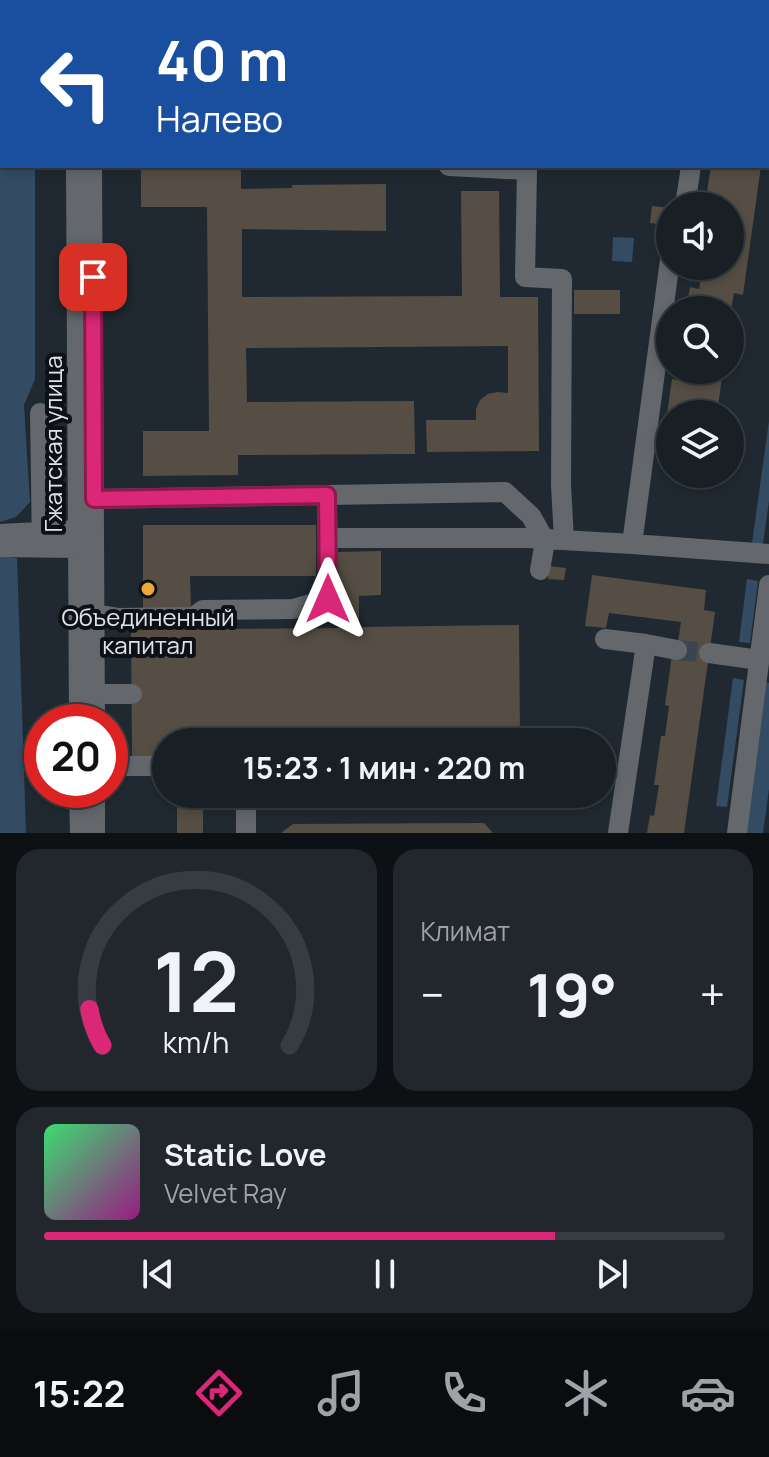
<!DOCTYPE html>
<html lang="ru">
<meta charset="utf-8">
<style>
body{margin:0;font-family:Manrope,sans-serif;background:#21272d;color:#f1f3f6;height:100vh;display:flex;flex-direction:column;font-size:30px;white-space:nowrap}
*{box-sizing:border-box;margin:0}
p{font-size:26px;color:#9fa2a7}
.icon{flex:none;width:44px;height:44px;fill:none;stroke:currentColor;stroke-width:2;stroke-linecap:round;stroke-linejoin:round}
.map{position:relative;height:833px;overflow:hidden}
.details{display:flex;flex-direction:column;gap:16px;padding:16px;background:#0d1114;flex:1}
.details>*{flex:none}
.banner{position:absolute;left:0px;top:0px;width:770px;height:168px;box-shadow:0 4px 12px #0003,0 0 0 2px #363d42;background:#1a4fa0;color:#fff;overflow:hidden}
.tools{position:absolute;left:656px;top:192px;display:grid;gap:16px}
.tools a{display:grid;place-items:center;width:88px;height:88px;border-radius:50%;background:#181f25;box-shadow:0 4px 12px #0003,0 0 0 2px #363d42;font-size:40px}
.speed{position:absolute;left:24px;top:704px;display:flex;gap:16px;font-size:40px;font-weight:700;text-align:center}
.speed>*{display:grid;place-content:center;width:104px;height:104px;border-radius:50%;background:#181f25;box-shadow:0 4px 12px #0003,0 0 0 2px #363d42;line-height:1}
.speed .limit{border:12px solid #d22;background:#fff;color:#111}
.pin{position:absolute;display:grid;place-items:center;width:68px;height:68px;color:#fff;margin:-34px;border-radius:16px;box-shadow:0 4px 12px #0006}
.me{position:absolute;width:88px;margin:-44px;rotate:0deg;stroke-linejoin:round;filter:drop-shadow(0 0 6px #0008)}
.turn{display:flex;align-items:center;gap:28px;height:168px;padding:0 24px;font-size:36px}
.turn .icon{width:104px;height:104px;stroke-width:2.5}
.turn b{display:block;font-size:56px;line-height:68px}
.big{font-size:60px;font-weight:700;line-height:1.1}
.details .card{flex:1;display:flex;flex-direction:column;justify-content:center;gap:12px;min-width:0;padding:0 28px;border-radius:24px;background:#21272d}
.details .dial{align-items:center;gap:0}
.dial svg{height:208px;overflow:visible;fill:none;stroke:#363d42;stroke-width:7;stroke-linecap:round;text-anchor:middle}
.dial text{fill:#f1f3f6;stroke:none}
.song{display:flex;align-items:center;gap:24px}
.cover{width:96px;height:96px;border-radius:12px;background:linear-gradient(135deg,hsl(140 70% 55%),hsl(310 70% 35%))}
.played{height:8px;border-radius:4px;background:linear-gradient(90deg,#db2777 75%,#363d42 75%)}
.keys{display:flex;justify-content:space-around;direction:ltr}
.heat{display:flex;justify-content:space-between;align-items:center;font-size:44px;direction:ltr}
.details .tiles{flex:1;display:grid;gap:16px;grid-template-columns:1fr 1fr}
.card:last-child{grid-column:span 2}
.trip{position:absolute;left:152px;top:728px;width:464px;height:80px;border-radius:40px;background:#181f25;box-shadow:0 4px 12px #0003,0 0 0 2px #363d42;font-weight:700;line-height:80px;text-align:center}
.dock{display:flex;height:128px;justify-content:space-around;align-items:center;background:#0a0c0f;color:#9fa2a7}
.dock .icon{width:56px;height:56px}
.dock .current{color:#db2777}
.dock b{font-size:36px;color:#f1f3f6}
.map>svg:first-child{display:block}
.green{fill:#334c64}
.building{fill:#564e44}
.lines{fill:none;stroke-linecap:round;stroke-linejoin:round}
.minor-tunnel{stroke:#3c454d;stroke-width:20;stroke-dasharray:20 10;stroke-linecap:butt}
.minor{stroke:#64686c;stroke-width:20}
.route-casing{stroke:#8e194d;stroke-width:20}
.route{stroke:#db2777;stroke-width:14}
.poi-dot{fill:#eca93a;stroke:#0d1115;stroke-width:3}
.labels{text-anchor:middle;dominant-baseline:central;stroke-width:8;stroke-linejoin:round;paint-order:stroke}
.street-label{font-size:24px;fill:#dee3e9;stroke:#0d1115}
.poi-label{font-size:24px;fill:#dee3e9;stroke:#0d1115}
</style>
<div class="map">
<svg width="769" height="833" viewBox="0 0 769 833">
<rect width="100%" height="100%" fill="#202931"/>
<path class="green" d="M0 0 18 2H2V166H35V379L24 405 30 502 16 517 0 522Z
M613 237 634 238 632 262 612 261Z
M769 421V501L763 544 752 543Z
M0 556 17 558 26 833H0Z
M747 579 758 581 750 643 739 642Z
M733 678 744 680 727 807 716 806Z
M766 683H769V789L763 833H746Z"/>
<path class="building" d="M141 166H241V189L292 188V185L386 184V231L242 229V297L462 296 461 191H499L500 297H538L539 451 427 452 426 420H476V409L480 400 488 394 498 392 508 393V346L246 348 247 402 414 401 415 454 238 455V475L143 476V431H209L207 207H141Z
M711 166H761L743 295 734 293 731 310H681L682 303 687 304 690 287 699 289 702 272 696 271 697 266H730V206H711L712 199 706 198Z
M652 206 670 208 668 225 650 223Z
M574 290H620V314H574Z
M678 370H723L717 414H670V423L666 422 672 379 677 380Z
M143 525H316V576H190L191 608H143Z
M381 551V595L359 596V627L519 625 520 742H166V756H132L131 630 339 628 338 552Z
M549 566 566 568 564 580 548 579Z
M592 575 706 590 704 610 715 612 684 833H647L650 815 654 816 659 785H654L661 736H665L669 706 665 705 672 655H676L681 622 609 613 606 628 585 626Z
M177 794H203V833H177Z
M484 823 493 833H281L293 824Z"/>
<g class="lines">
<path class="minor-tunnel" d="M677 650 709 653"/>
<path class="minor" d="M75 0V2
M91 0V2
M293 0V2
M451 2V0
M679 2V0
M76 166 79 722
M92 166 95 722
M449 166 527 170 525 277 562 279 561 485 564 540
M685 206 691 166
M670 260 632 544 769 554
M40 413 42 548
M94 499 505 492 531 516 545 541 540 570
M0 534 78 530
M328 538H528L632 544
M0 547 79 548
M95 614 119 618 194 617 203 610 293 609 328 599 327 495
M605 639 646 644 618 833
M646 644 677 650
M709 653 759 660
M95 694H132
M110 766H166
M79 790 80 833
M95 790V833
M246 794V833
M737 833 769 585"/>
</g>
<g class="lines">
<defs>
<path id="route" d="M93 277 94 499 327 495 328 599"/>
</defs>
<use href="#route" class="route-casing"/>
<use href="#route" class="route"/>
</g>
<circle class="poi-dot" cx="148" cy="589" r="8"/>
<g class="labels">
<g class="street-label">
<text transform="translate(52 444) rotate(-90)">Гжатская улица</text>
</g>
<g class="poi-label">
<text x="148" y="616">Объединенный<tspan x="148" dy="28">капитал</tspan></text>
</g>
</g>
</svg>
<div class="tools">
<a><svg class="icon" aria-label="sound" viewBox="0 0 24 24"><path d="M4 9h4l5-4v14l-5-4H4zM17 9q2 3 0 6"/></svg></a>
<a><svg class="icon" aria-label="search" viewBox="0 0 24 24"><circle cx="10" cy="10" r="6"/><path d="M15 15l6 6"/></svg></a>
<a><svg class="icon" aria-label="layers" viewBox="0 0 24 24"><path d="M12 4l9 5-9 5-9-5zM3 14l9 5 9-5"/></svg></a>
</div>
<div class="speed"><div class="limit">20</div></div>
<div class="pin" style="left:93px;top:277px;background:#d93025"><svg class="icon" aria-label="arrive" viewBox="0 0 24 24"><path d="M6 21V4h12l-3 4 3 4H6"/></svg></div>
<svg class="me" style="left:328px;top:599px" viewBox="-20 -20 40 40"><path d="M0-17L14 15 0 8-14 15z" fill="#db2777" stroke="#fff" stroke-width="4"/></svg>
<div class="trip">15:23 · 1 мин · 220 m</div>
<div class="banner">
<div class="turn"><svg class="icon" aria-label="left" viewBox="0 0 24 24"><path d="M17 20v-9H6M10 6l-5 5 5 5"/></svg><div><b>40 m</b>Налево</div></div>
</div>
</div>
<section class="details">
<div class="tiles">
<div class="card dial"><svg viewBox="0 0 100 80">
<path d="M14 69A42 42 0 1 1 86 69"/>
<path d="M14 69A42 42 0 0 1 9 55" stroke="#db2777"/>
<text x="50" y="56" font-size="32" font-weight="700">12</text>
<text x="50" y="72" font-size="11">km/h</text>
</svg></div>
<div class="card"><p>Климат</p>
<div class="heat"><a>−</a><b class="big">19°</b><a>+</a></div>
</div>
<div class="card">
<div class="song"><i class="cover"></i><div><b>Static Love</b><p>Velvet Ray</p></div></div>
<div class="played"></div>
<div class="keys"><svg class="icon" aria-label="previous" viewBox="0 0 24 24"><path d="M18 5L8 12l10 7zM5 5v14"/></svg><svg class="icon" aria-label="pause" viewBox="0 0 24 24"><path d="M8 5v14M16 5v14"/></svg><svg class="icon" aria-label="next" viewBox="0 0 24 24"><path d="M6 5l10 7-10 7zM19 5v14"/></svg></div>
</div>
</div>
</section>
<nav class="dock">
<b>15:22</b>
<svg class="icon current" aria-label="directions" viewBox="0 0 24 24"><path d="M12 3l9 9-9 9-9-9zM9 14v-3h6M13 9l2 2-2 2"/></svg>
<svg class="icon" aria-label="music" viewBox="0 0 24 24"><path d="M9 18V5l10-2v13"/><circle cx="6" cy="18" r="3"/><circle cx="16" cy="16" r="3"/></svg>
<svg class="icon" aria-label="phone" viewBox="0 0 24 24"><path d="M5 4h4l2 5-3 2q2 4 5 5l2-3 5 2v4C11 20 4 13 5 4z"/></svg>
<svg class="icon" aria-label="climate" viewBox="0 0 24 24"><path d="M12 3v18M4 7l16 10M4 17L20 7"/></svg>
<svg class="icon" aria-label="car" viewBox="0 0 24 24"><path d="M5 17H2v-5l4-1 3-4h7l3 4 3 1v5h-3M9 17h6M6 11h13"/><circle cx="7" cy="17" r="2"/><circle cx="17" cy="17" r="2"/></svg>
</nav>
